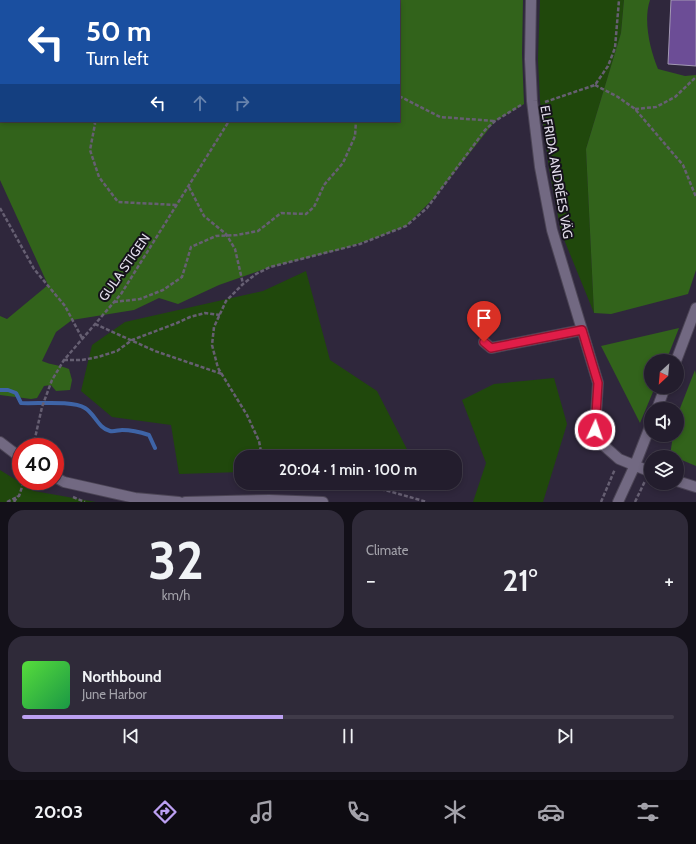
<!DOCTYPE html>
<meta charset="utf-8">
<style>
body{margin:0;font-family:Cabin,sans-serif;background:#2f2a39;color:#f1f3f6;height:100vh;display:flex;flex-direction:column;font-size:15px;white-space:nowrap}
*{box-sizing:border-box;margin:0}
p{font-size:13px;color:#a3a2aa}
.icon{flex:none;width:22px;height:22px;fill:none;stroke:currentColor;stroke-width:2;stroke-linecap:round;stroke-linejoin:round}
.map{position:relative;height:502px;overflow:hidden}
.side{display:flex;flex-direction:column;gap:8px;padding:8px;background:#131019;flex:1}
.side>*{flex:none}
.banner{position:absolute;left:0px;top:0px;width:400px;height:122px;box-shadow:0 2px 6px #0003,0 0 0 1px #403b49;background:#1a4fa0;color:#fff;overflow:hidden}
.needle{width:26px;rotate:206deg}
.fabs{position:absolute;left:644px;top:354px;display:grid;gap:8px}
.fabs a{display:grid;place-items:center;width:40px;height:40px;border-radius:50%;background:#231d2d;box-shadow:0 2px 6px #0003,0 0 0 1px #403b49;font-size:20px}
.speed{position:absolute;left:12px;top:438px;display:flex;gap:8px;font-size:20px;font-weight:700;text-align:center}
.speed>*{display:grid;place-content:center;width:52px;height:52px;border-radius:50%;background:#231d2d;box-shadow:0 2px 6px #0003,0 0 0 1px #403b49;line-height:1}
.speed .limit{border:6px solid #d22;background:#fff;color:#111}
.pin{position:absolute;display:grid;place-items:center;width:34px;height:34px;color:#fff;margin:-41px -17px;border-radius:50% 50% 50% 0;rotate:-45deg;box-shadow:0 0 4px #0007}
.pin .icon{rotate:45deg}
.me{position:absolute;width:44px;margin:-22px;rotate:3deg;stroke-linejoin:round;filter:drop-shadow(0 0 3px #0008)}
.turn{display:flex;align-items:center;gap:14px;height:84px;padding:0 20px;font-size:18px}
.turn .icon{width:52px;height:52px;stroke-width:2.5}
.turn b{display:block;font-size:28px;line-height:34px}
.lanes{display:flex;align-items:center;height:38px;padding:0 20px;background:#0003;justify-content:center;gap:20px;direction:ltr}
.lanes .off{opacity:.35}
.big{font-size:30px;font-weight:600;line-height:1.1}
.side .widget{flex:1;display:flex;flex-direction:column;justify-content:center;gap:6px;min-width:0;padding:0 14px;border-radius:16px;background:#2f2a39}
.side .dial{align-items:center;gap:0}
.dial b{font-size:52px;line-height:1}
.song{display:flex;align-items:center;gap:12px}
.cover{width:48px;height:48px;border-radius:6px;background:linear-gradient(135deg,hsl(110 70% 55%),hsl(140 70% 35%))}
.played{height:4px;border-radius:2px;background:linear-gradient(90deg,#bca0f2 40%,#403b49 40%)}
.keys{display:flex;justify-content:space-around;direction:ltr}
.heat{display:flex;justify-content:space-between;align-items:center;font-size:22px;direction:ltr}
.side .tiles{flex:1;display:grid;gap:8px;grid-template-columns:1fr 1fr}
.widget:last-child{grid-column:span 2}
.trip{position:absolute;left:234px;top:450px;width:228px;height:40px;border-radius:16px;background:#231d2d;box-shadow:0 2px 6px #0003,0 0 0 1px #403b49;font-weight:600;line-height:40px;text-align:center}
.menu{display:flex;height:64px;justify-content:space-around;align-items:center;background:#0e0c12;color:#a3a2aa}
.menu .icon{width:28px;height:28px}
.menu .current{color:#bca0f2}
.menu b{font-size:18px;color:#f1f3f6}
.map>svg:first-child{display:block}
.green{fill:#20480c}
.forest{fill:#32631b;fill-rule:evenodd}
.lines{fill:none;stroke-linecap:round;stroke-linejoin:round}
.stream{stroke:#3e64a7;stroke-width:4}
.building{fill:#6c4d96;stroke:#a399b4}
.minor-casing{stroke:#4c4556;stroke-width:12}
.path{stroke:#665f72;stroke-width:2.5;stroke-dasharray:4 2;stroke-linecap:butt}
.minor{stroke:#726982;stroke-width:10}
.route-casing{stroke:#92132f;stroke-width:10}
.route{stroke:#e11d48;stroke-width:7}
.labels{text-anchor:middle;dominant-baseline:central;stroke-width:4;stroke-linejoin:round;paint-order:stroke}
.street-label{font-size:13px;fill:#e2ddeb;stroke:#15121b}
</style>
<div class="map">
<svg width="696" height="502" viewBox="0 0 696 502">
<rect width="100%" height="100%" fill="#2f273c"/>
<path class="green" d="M540 0H624L621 33 586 149 594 313 561 232 549 168 540 101 538 59Z
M306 271 330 360 377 391 411 457H241V472L179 474 171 425 112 417 81 391 92 345 125 322 263 291Z
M554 378 567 424 543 502H473L486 463 462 400 494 384Z
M0 470 34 491 96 502H0Z"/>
<path class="forest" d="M0 0H523L522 54 524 104 495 121 434 198 406 226 378 237 342 249 270 267 219 285 178 304 159 298 134 310 72 320 56 332 42 361C51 365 60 365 69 369L72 380 70 390 56 391 51 385 44 386 37 398 31 399 0 395V316L7 319 48 285 0 180ZM1 1H399V121H1Z
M624 0H650C643 20 650 50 658 69L685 76 696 75V270L688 294 611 314 594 313 586 149 621 33Z
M679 328 666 361H651V387H655L640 423 601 346Z
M695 370 696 375V466L677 458V457L670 456 673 435H677V416Z"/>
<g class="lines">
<path class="stream" d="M0 390H8L16 393 21 403C37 404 72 400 85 408 95 414 98 428 110 431 113 432 119 430 122 430 133 430 140 432 149 435L155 448"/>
</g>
<path class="building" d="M671 0H696V66L668 64Z"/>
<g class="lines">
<defs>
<path id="minor" d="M531 0 530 59 532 101 540 167 552 230 598 383 595 430 602 444 619 459 651 472
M484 342 491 348 582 330
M676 361 696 308
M657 409 665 387
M0 442 21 458
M55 477 64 482 135 498 179 502
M677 481 696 487
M185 502 269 500 323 502
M618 502 635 465 651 424"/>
</defs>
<use href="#minor" class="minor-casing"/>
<path class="path" d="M293 0 294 1
M368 1V0
M595 85 618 97 635 109 683 165 696 197
M399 96 440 117 495 121
M545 102 595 85 608 66 615 48 619 0
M635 109 656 107 675 97 696 77
M94 121 95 124 90 150 99 177 118 202 177 205
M189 187 204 216 226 234 235 249 243 284
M0 208 34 269 65 306 82 338
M114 302 140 299 163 290 182 277 191 247 216 236 237 235 258 231 281 213 306 214 314 207 324 185 343 163 355 136 356 121
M95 324 155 351 222 374
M64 360H82L98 357 117 351 132 340 177 323 190 317 205 313 220 315
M33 447 42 407 52 380 64 360 121 294 229 121
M262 457 259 441 247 415 218 368 212 345 214 327 226 301 243 284 256 274 270 267 360 244 406 226 427 208 485 130 495 121 521 105
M38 481 46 485
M260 483H285
M291 483 341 485 385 490 427 502
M73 497 85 502
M7 502 19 496 24 481
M14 502 18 496
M601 502 615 469
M635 502 645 481"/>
<use href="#minor" class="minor"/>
</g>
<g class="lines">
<defs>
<path id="route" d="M484 342 491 348 582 330 598 383 595 430"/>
</defs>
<use href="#route" class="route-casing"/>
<use href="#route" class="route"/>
</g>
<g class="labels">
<g class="street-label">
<text transform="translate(557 172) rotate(80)">ELFRIDA ANDRÉES VÄG</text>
<text transform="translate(124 267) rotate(-55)">GULA STIGEN</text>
</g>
</g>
</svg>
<div class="fabs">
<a><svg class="needle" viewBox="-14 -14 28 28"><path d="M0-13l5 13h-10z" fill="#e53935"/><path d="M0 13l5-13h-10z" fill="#a3a2aa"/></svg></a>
<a><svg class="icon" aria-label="sound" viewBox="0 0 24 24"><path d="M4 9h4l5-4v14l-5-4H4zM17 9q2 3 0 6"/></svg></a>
<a><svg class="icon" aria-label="layers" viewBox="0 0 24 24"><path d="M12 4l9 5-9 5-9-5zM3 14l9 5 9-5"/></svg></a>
</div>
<div class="speed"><div class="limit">40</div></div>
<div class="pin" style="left:484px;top:342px;background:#d93025"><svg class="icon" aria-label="arrive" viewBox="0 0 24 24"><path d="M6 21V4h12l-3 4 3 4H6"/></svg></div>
<svg class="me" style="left:595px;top:430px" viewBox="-20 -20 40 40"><circle r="17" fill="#e11d48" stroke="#fff" stroke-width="3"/><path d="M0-11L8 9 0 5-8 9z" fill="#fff"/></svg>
<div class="trip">20:04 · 1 min · 100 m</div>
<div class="banner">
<div class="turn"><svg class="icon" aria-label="left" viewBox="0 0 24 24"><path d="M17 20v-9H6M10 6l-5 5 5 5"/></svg><div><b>50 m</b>Turn left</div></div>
<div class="lanes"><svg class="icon" aria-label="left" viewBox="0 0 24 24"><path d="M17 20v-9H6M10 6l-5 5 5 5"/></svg><svg class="icon off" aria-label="ahead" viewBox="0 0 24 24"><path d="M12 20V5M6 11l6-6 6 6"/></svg><svg class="icon off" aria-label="right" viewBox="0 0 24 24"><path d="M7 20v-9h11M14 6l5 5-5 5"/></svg></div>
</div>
</div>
<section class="side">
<div class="tiles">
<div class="widget dial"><b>32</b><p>km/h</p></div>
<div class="widget"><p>Climate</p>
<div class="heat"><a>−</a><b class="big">21°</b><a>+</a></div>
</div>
<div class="widget">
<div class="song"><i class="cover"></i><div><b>Northbound</b><p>June Harbor</p></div></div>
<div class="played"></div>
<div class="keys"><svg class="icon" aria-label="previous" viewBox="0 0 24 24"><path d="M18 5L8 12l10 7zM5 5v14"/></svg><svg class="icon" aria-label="pause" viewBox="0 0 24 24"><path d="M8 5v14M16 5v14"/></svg><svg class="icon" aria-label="next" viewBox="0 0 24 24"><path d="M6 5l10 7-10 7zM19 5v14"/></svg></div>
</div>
</div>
</section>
<nav class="menu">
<b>20:03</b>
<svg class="icon current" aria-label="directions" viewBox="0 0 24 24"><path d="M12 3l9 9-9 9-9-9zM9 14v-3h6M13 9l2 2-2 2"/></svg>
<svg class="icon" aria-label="music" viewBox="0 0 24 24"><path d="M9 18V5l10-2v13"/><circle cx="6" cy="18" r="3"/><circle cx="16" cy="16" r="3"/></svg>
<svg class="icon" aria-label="phone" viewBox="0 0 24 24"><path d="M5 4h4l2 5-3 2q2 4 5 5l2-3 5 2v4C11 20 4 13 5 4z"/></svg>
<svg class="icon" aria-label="climate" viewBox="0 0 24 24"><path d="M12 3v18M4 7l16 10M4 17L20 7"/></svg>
<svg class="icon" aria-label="car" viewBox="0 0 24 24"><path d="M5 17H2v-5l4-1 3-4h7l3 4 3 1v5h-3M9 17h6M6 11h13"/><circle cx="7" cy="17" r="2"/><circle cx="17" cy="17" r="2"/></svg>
<svg class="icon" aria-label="filters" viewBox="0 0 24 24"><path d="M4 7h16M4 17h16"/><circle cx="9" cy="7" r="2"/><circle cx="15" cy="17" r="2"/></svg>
</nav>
